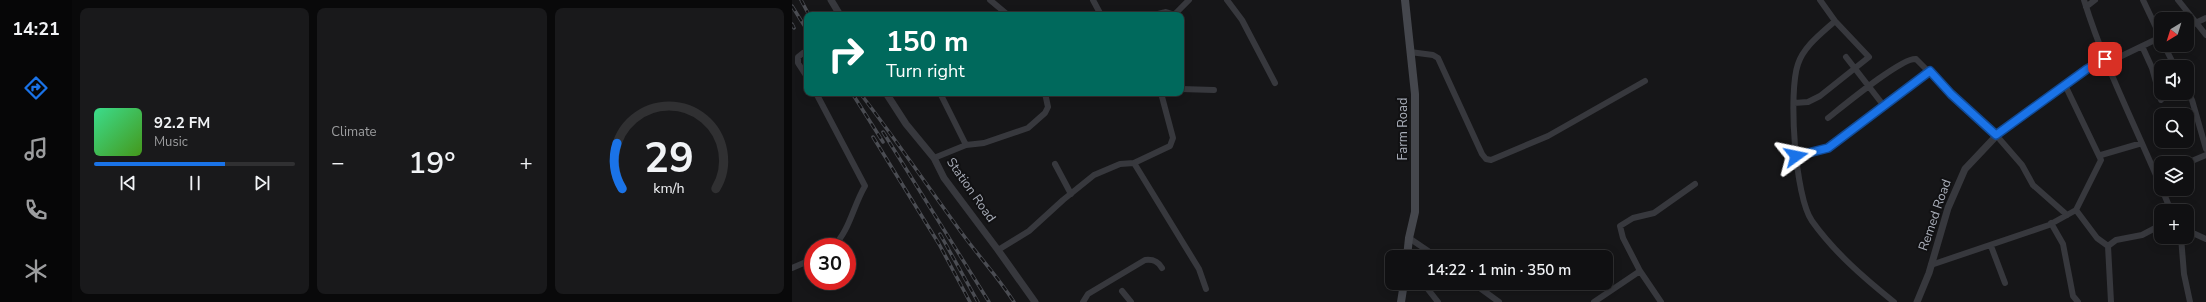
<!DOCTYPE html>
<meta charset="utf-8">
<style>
body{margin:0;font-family:"Nunito Sans",sans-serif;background:#19191b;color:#f1f3f6;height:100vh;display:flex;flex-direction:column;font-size:15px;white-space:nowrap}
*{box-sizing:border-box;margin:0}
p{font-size:13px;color:#9c9d9f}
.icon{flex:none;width:22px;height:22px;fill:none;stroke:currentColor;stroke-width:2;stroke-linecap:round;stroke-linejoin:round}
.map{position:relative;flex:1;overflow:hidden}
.side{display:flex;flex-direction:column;gap:8px;padding:8px;background:#09090a;width:720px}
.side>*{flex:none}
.guide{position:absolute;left:12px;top:12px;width:380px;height:84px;border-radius:8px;box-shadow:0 2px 10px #0003,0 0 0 1px #303032;background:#00695c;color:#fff;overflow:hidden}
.needle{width:26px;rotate:218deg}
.controls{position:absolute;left:1362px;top:12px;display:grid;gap:8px}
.controls a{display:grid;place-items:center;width:40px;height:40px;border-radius:8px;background:#101012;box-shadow:0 2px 10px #0003,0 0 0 1px #303032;font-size:20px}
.speed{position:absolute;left:12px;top:238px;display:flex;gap:8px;font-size:20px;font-weight:700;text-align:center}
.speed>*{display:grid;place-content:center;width:52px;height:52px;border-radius:50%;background:#101012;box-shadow:0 2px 10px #0003,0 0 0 1px #303032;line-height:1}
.speed .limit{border:6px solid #d22;background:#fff;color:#111}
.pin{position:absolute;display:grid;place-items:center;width:34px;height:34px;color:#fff;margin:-17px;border-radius:8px;box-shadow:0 2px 6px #0006}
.me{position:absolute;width:44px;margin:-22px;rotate:78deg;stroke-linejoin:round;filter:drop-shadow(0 0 3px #0008)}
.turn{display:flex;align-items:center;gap:14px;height:84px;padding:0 16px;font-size:18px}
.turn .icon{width:52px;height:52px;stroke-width:2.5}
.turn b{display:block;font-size:28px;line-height:34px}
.big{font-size:30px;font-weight:600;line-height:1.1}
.side .card{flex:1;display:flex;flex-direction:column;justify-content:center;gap:6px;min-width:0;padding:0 14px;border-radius:8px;background:#19191b}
.side .dial{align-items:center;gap:0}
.dial svg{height:104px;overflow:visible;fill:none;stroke:#303032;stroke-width:7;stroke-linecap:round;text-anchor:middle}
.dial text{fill:#f1f3f6;stroke:none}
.song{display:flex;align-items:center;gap:12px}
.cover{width:48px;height:48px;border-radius:6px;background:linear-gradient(135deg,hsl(150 70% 55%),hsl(100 70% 35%))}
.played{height:4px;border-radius:2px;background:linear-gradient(90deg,#1a73e8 65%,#303032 65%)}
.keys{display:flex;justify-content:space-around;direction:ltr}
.heat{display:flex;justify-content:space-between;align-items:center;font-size:22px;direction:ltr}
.side .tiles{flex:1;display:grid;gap:8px;grid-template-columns:repeat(3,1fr)}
.trip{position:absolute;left:593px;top:250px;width:228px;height:40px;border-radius:8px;background:#101012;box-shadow:0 2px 10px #0003,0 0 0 1px #303032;font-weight:600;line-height:40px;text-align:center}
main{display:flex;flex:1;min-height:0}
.tabs{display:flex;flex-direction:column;width:72px;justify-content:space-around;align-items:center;background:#060607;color:#9c9d9f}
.tabs .icon{width:28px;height:28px}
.tabs .current{color:#1a73e8}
.tabs b{font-size:18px;color:#f1f3f6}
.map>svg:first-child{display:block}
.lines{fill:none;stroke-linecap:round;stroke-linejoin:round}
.minor{stroke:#37383d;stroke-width:6}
.tertiary{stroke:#37383d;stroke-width:7}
.secondary{stroke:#45474d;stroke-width:8}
.rail-casing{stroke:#4a4c52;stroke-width:3.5}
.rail{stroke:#111113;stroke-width:2;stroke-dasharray:6;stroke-linecap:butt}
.route-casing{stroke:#114b97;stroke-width:10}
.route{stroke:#1a73e8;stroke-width:7}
.labels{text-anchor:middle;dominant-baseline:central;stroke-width:4;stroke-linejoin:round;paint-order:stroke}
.street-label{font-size:13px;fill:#a8adb8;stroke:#111113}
</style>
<main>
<nav class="tabs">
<b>14:21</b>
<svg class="icon current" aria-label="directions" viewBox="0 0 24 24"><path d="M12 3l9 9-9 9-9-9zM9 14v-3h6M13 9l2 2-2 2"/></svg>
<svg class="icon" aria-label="music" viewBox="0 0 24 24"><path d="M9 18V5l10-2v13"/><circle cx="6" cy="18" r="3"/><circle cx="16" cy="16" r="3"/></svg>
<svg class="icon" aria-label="phone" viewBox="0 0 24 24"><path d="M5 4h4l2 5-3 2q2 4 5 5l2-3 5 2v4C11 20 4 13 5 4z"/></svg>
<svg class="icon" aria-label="climate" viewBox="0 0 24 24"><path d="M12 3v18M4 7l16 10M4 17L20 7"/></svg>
</nav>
<section class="side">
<div class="tiles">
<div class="card">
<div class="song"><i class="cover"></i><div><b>92.2 FM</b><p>Music</p></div></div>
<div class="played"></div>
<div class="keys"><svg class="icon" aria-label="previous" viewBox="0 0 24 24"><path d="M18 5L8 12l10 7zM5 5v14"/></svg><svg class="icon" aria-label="pause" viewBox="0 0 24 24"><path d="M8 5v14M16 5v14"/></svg><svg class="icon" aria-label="next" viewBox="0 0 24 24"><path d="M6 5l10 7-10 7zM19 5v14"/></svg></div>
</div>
<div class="card"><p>Climate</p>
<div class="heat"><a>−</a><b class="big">19°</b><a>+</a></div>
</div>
<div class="card dial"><svg viewBox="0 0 100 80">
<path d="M14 69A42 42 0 1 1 86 69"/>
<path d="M14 69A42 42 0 0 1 10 34" stroke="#1a73e8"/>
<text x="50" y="56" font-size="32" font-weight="700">29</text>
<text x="50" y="72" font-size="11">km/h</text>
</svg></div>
</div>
</section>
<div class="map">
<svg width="1414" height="302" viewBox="0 0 1414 302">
<rect width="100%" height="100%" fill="#161618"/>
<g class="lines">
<path class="minor" d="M198 0 216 15
M301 0 309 15
M435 0 450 20 483 83
M1292 0C1312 65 1343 125 1369 187
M1351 0 1369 38
M1386 0 1414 35
M1294 7 1303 0
M362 15 374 12 383 15
M382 15 397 0
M1043 21C1030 33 1012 46 1006 64 996 92 1003 197 1020 221 1042 252 1072 278 1102 302
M1395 27 1414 18
M1372 45 1383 67
M1350 46 1360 68 1369 100
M618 52 641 55 646 58 690 154 694 159 699 160 756 136 853 81
M11 53 6 57V63L15 77
M1054 57 1092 106
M1315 63 1369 37
M389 89 422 90
M1395 90 1400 100 1414 149
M24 93 73 186C61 206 58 230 41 247
M148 93 174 145
M1002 103 1016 102 1028 96 1077 57 1043 21 1028 0
M1036 118C1050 107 1110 57 1124 59L1159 94 1204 135 1230 165 1241 185 1275 215
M1309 155 1350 143
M1004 156 1036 148 1138 71
M142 158 174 145 192 143 236 128 253 113 256 107 253 93
M342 163 407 269 414 289
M1395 163 1414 155
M263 164 279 194
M1370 189 1379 211
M1284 210 1305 238 1316 246
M1259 223 1271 244 1281 296 1286 302
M1395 232 1403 234 1414 239
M1389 237 1392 274 1398 302
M617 238 645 257
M1199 246 1213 283
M206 250 237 231 271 200 302 175 328 164 342 163 378 146 381 138 369 93
M1139 265 1257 225 1284 210 1309 160 1273 85
M0 268 21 259
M848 271 831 238 828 226 841 218 862 213 903 184
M631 283 646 302
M681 283 707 302
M330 291 339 302
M291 302 296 294 353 260C361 259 366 261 370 268
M802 302 848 271 869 302
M1319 302 1316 246 1324 240 1350 235 1369 225"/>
<path class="tertiary" d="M39 0 48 15
M94 93 114 124 142 158 152 178 206 250 243 302
M1125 302 1137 273 1156 208 1173 169 1207 133 1295 69 1313 59"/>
<path class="secondary" d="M613 0 623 94V212L617 238 615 257
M609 302 612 283"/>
<defs>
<path id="rail" d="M9 0 17 15
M0 6 15 30
M0 24 2 28
M60 93 91 142
M68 93C104 140 137 188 172 236 189 259 206 277 222 302
M91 132 197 302
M81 137 147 244 178 302
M148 234 186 302"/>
</defs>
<use href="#rail" class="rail-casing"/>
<use href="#rail" class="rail"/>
</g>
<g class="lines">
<defs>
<path id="route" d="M1004 156 1036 148 1138 71 1159 94 1204 135 1295 69 1313 59"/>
</defs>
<use href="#route" class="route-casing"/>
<use href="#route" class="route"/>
</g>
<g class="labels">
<g class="street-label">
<text transform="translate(611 129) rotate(-90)">Farm Road</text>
<text transform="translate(179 190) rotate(55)">Station Road</text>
<text transform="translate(1143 215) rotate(-71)">Remed Road</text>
</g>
</g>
</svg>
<div class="controls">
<a><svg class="needle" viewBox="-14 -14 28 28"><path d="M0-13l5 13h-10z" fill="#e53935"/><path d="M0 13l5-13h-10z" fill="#9c9d9f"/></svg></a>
<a><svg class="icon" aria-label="sound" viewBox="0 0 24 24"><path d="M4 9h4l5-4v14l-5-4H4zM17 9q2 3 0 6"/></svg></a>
<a><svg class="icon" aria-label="search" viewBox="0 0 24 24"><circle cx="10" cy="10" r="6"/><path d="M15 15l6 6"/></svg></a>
<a><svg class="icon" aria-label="layers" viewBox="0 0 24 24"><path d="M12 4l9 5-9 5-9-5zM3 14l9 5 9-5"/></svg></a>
<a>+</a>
</div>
<div class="speed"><div class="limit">30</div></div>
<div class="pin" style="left:1313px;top:59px;background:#d93025"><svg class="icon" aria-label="arrive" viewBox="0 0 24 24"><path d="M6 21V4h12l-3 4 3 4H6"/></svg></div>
<svg class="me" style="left:1004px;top:156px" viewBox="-20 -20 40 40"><path d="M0-17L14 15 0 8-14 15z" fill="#1a73e8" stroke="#fff" stroke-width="4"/></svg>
<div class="trip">14:22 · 1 min · 350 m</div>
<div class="guide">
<div class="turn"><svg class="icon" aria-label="right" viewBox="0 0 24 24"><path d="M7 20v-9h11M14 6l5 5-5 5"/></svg><div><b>150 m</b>Turn right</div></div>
</div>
</div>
</main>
